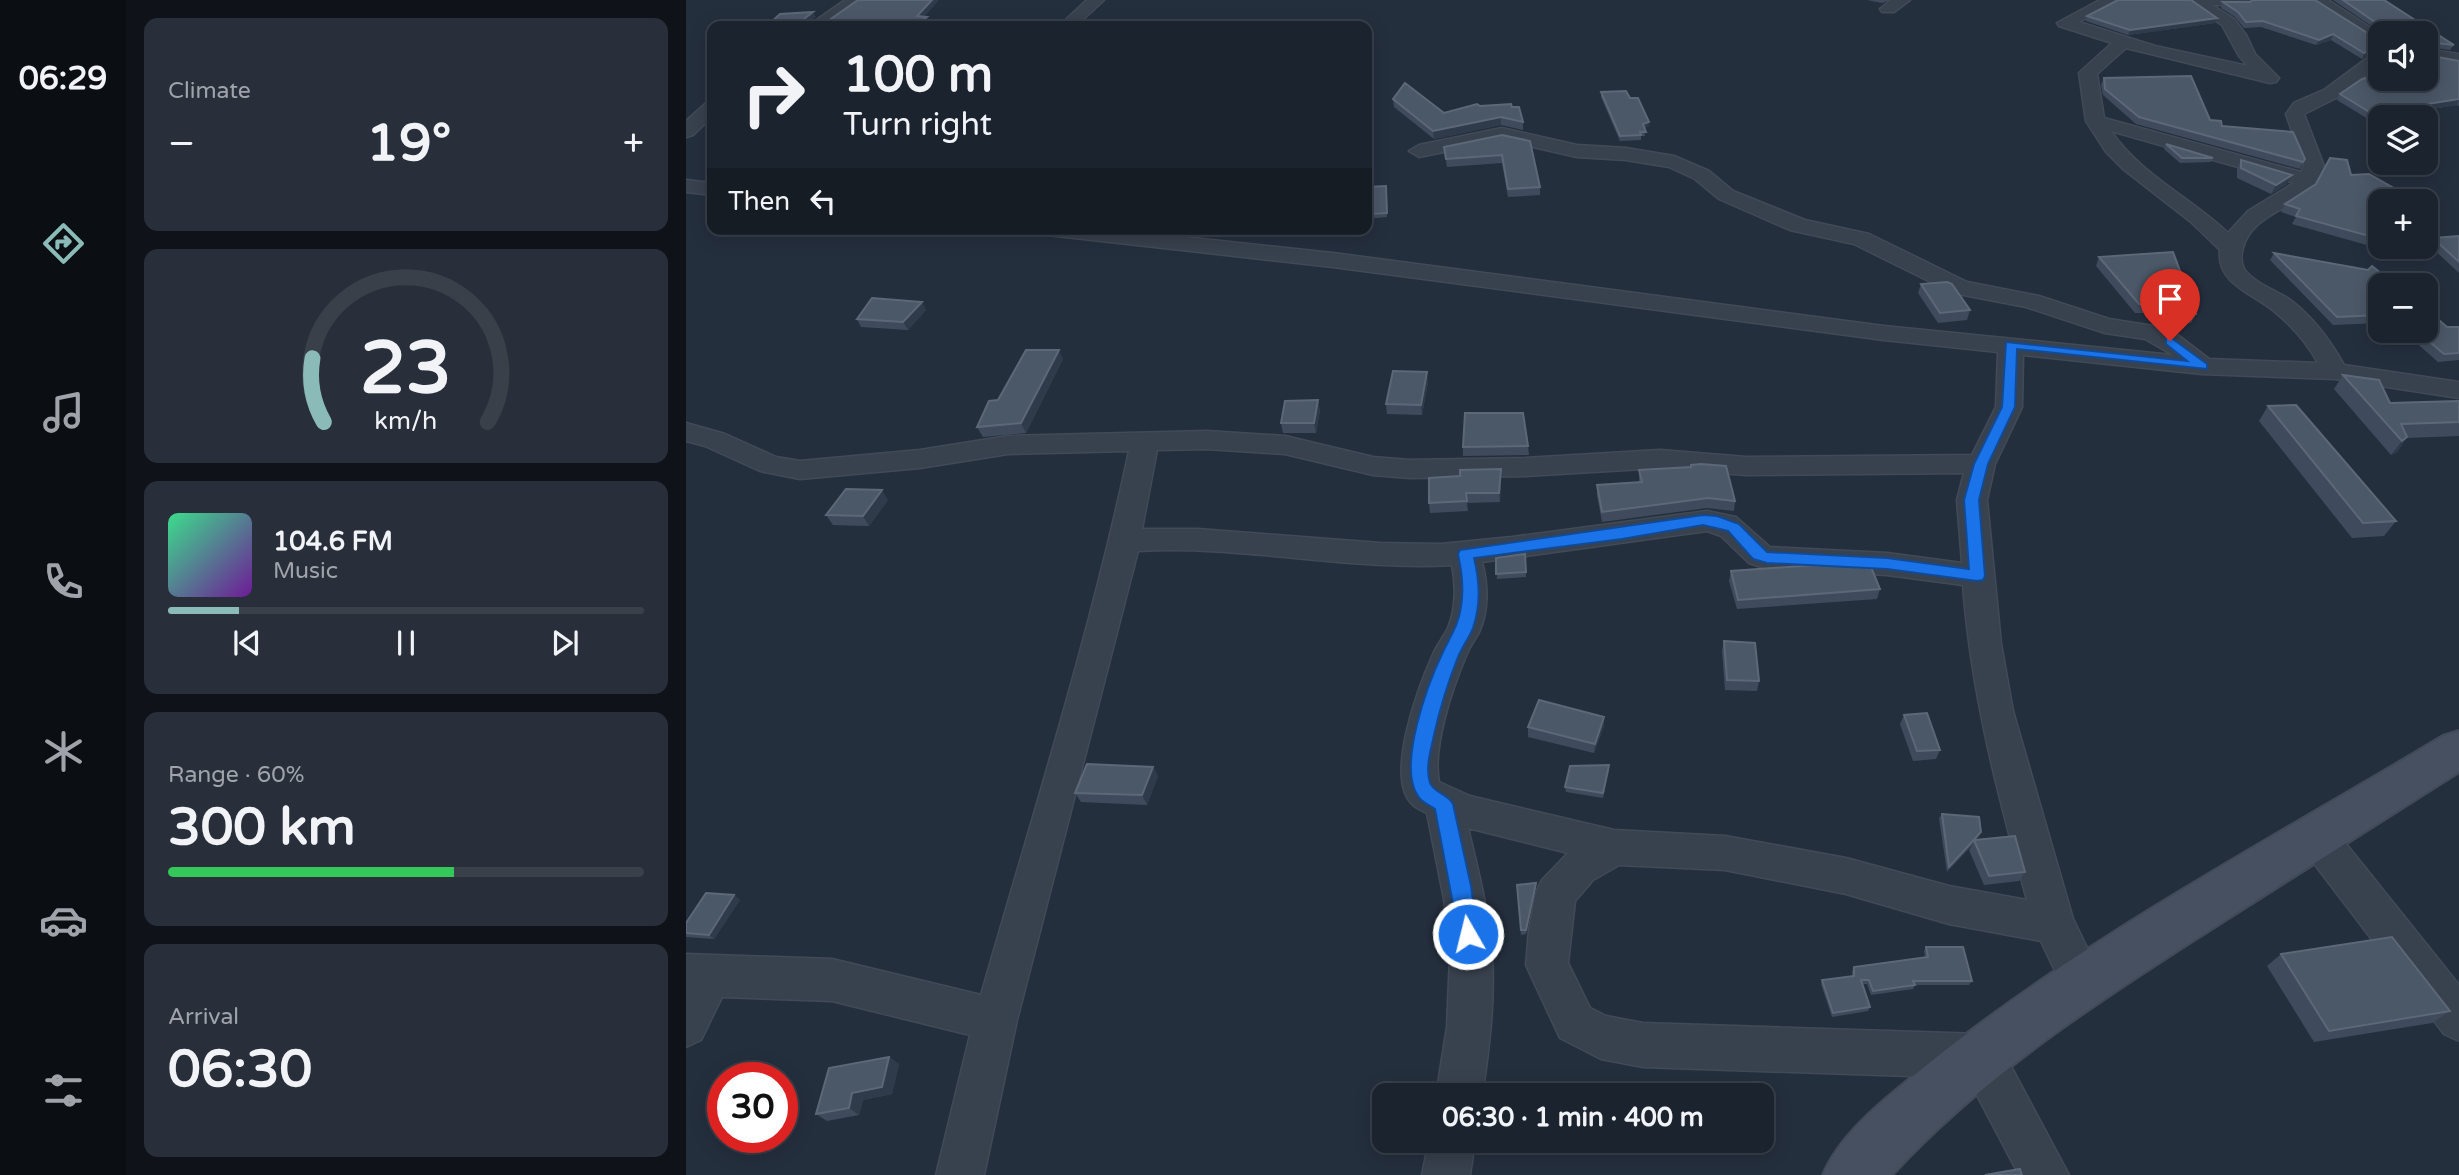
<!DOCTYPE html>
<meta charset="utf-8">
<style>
body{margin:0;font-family:"Varela Round",sans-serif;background:#282f3a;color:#f1f3f6;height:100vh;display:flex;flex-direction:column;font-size:26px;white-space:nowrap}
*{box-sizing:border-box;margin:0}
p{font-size:23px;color:#a0a4aa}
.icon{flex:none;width:38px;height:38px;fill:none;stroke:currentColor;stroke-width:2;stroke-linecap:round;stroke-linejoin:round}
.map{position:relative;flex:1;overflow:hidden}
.details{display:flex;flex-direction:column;gap:18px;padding:18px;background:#0f1319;width:560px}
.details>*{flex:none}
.banner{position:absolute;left:21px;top:21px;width:665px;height:214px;border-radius:14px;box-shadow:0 4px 18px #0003,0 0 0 2px #39404a;background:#1b232e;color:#f1f3f6;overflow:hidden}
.tools{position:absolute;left:1682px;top:21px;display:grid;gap:14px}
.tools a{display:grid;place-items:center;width:70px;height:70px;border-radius:14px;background:#1b232e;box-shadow:0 4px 18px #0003,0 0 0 2px #39404a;font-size:35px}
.speed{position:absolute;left:21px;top:1062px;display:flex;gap:14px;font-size:35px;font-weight:700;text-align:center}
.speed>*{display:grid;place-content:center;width:91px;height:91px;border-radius:50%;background:#1b232e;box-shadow:0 4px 18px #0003,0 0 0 2px #39404a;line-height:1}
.speed .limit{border:10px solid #d22;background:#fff;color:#111}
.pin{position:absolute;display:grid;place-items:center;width:60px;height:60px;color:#fff;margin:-72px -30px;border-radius:50% 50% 50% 0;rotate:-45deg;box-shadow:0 0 7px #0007}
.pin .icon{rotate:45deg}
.me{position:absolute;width:77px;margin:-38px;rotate:352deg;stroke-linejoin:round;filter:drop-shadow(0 0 5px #0008)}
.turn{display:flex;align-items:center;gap:24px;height:147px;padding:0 21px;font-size:32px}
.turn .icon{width:91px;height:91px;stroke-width:2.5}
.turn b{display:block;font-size:49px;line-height:60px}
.then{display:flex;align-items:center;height:66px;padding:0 21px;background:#0003;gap:14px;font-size:26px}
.big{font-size:52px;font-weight:800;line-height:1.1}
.details .card{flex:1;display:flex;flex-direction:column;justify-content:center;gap:10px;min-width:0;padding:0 24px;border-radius:14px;background:#282f3a}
.details .dial{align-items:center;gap:0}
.dial svg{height:182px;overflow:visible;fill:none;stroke:#39404a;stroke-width:7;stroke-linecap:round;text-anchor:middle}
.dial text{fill:#f1f3f6;stroke:none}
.song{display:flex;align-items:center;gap:21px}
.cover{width:84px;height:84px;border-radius:10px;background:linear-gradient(135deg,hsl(150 70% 55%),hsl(280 70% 35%))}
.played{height:7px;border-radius:4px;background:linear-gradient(90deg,#8bbbb9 15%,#39404a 15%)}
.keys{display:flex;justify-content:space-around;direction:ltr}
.heat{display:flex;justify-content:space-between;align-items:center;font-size:38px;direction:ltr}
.charge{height:10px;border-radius:5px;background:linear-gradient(90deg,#34c759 60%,#39404a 0)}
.trip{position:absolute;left:686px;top:1083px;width:402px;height:70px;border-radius:14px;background:#1b232e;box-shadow:0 4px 18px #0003,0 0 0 2px #39404a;font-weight:800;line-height:70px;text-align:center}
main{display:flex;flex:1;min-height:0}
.tabs{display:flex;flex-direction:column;width:126px;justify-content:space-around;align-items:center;background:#0b0e12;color:#a0a4aa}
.tabs .icon{width:49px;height:49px}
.tabs .current{color:#8bbbb9}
.tabs b{font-size:32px;color:#f1f3f6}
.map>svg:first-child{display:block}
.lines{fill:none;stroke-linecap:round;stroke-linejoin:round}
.street-casing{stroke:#414a57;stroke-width:3}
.secondary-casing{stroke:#414a57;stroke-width:4}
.street{fill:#38414e;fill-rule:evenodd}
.secondary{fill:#465061;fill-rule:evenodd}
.wall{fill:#3f4b5c}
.shaded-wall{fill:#2f3b4b}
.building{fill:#4b5868;stroke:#5c6777;stroke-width:2}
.route{fill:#1a73e8;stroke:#114b97;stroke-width:2}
</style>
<main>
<nav class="tabs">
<b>06:29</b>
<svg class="icon current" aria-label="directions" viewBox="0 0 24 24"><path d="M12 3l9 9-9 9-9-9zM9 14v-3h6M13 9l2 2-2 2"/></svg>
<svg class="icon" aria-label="music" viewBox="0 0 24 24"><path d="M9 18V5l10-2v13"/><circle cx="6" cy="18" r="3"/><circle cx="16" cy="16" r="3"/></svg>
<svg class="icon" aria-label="phone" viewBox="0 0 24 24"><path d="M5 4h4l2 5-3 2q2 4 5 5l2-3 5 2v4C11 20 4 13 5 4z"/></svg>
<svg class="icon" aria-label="climate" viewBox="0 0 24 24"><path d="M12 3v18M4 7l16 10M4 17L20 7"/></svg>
<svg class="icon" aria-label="car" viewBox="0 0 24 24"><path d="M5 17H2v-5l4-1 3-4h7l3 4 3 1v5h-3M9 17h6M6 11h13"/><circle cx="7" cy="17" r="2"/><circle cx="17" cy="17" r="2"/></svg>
<svg class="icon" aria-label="filters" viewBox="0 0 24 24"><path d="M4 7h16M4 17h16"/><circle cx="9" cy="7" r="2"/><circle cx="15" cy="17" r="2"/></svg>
</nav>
<section class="details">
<div class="card"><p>Climate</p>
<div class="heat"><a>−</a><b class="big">19°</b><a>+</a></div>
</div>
<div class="card dial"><svg viewBox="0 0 100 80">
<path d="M14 69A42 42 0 1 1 86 69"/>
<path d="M14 69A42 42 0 0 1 9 41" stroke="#8bbbb9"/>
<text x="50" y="56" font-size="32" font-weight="700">23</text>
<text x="50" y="72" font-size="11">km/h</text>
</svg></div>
<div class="card">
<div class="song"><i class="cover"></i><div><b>104.6 FM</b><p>Music</p></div></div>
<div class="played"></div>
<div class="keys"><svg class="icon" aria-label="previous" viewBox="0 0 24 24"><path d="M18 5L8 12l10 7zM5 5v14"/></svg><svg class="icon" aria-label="pause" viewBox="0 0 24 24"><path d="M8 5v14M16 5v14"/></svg><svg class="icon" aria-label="next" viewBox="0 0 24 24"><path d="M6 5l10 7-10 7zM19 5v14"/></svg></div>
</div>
<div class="card"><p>Range · 60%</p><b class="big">300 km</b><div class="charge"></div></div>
<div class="card"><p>Arrival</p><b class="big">06:30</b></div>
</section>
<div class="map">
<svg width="1773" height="1175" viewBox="0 0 1773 1175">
<rect width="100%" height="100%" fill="#242f3e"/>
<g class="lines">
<defs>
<path id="street" d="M159 0H177L140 26H122Z
M401 0H418L390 26H373Z
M1205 0H1224L1208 12H1196L1194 9Z
M1414 0H1434L1393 22 1469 46 1562 66 1553 56 1536 25 1500 0H1568L1560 5H1526L1548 19 1560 35 1569 54 1593 78 1590 82 1584 83 1440 48 1411 74 1418 118 1615 172 1618 166 1600 114 1608 103 1638 90 1688 53 1694 52V65L1650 98 1618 114 1638 166C1633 177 1627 189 1617 196 1596 211 1564 220 1557 248 1555 254 1555 262 1558 269 1568 283 1589 290 1603 299 1626 316 1644 340 1658 365L1773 382V398L1649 379 1516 374 1337 355 1336 407 1309 464 1301 500 1315 644 1327 711 1387 919 1417 981 1411 996 1396 1002 1381 996 1355 941 1263 924 1160 894 1039 870 933 865 907 880 889 901 882 963 904 1008 920 1016 957 1023 1295 1034 1311 1040 1383 1175H1333L1282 1078 957 1067 915 1059 874 1038 840 965 843 930 850 893 856 880 882 853 782 828C792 870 803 912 806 955 809 1002 803 1050 796 1096H750L761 1027 764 957 758 899 741 813C737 811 731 809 727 805 697 778 734 683 748 652 752 644 758 636 762 628 770 609 770 585 766 565 661 571 557 545 452 551L331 1020 298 1175H250L284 1035 146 1001 36 997 15 1040 0 1047V954L146 959 295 995C347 814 404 635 443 451L322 454 234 468 114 479 74 471 19 446 0 441V423L39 434 90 457 114 461 234 450 322 436 521 431 599 436 687 457 724 460 839 458 974 450 1060 457 1286 455 1310 407 1312 352 1198 340 647 267 361 235 353 234 350 229H424L647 253 1198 326 1487 355 1459 339 1419 333 1340 307 1267 293 1168 244 1104 230 1033 199 1009 179 983 167 940 160 891 157 816 140 733 157 723 151 733 145 816 128 891 145 940 148 988 156 1023 171 1047 191 1119 220 1183 234 1281 282 1353 296 1423 319 1474 327 1493 336 1523 359 1632 363C1621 343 1606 326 1589 312 1568 294 1530 284 1534 250L1505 222 1437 169 1420 152 1400 121 1393 73 1426 43 1373 26 1371 23ZM1425 131 1608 183 1562 211 1542 233C1505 198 1454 174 1425 131ZM521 449 599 454 687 475 724 478 839 476 974 468 1060 475 1278 473 1271 500 1276 563 1201 553 1084 547 1050 517 1021 511 826 537 755 544 694 543 512 529H456L471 450ZM1021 531 1035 536 1063 563 1081 569 1201 575 1277 585C1285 693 1312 796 1341 900L1263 886 1160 858 1039 836 928 830 784 796 753 782C746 748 766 689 780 656 783 647 789 640 793 632 803 611 802 584 796 562Z
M1623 0H1642L1694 34V46Z
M1740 49 1773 54V64L1740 59Z
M26 102V117L7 135 0 137V121L20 103Z
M0 180 26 183V195L0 192Z
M1631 820 1645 825 1773 985V1041L1758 1034 1617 849 1612 837 1617 825Z
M743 1141H789L784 1175H736Z"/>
<path id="secondary" d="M1773 731V772C1692 823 1611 874 1530 926 1415 999 1299 1074 1206 1175H1137C1155 1131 1205 1094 1242 1064 1399 937 1584 840 1757 736Z"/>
</defs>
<use href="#street" class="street-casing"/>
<use href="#secondary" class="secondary-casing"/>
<use href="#street" class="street"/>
<use href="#secondary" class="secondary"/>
</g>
<path class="wall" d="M1181 0H1204L1196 3Z
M1567 0 1686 51 1676 59 1645 40 1630 45 1575 27 1558 28 1549 17 1535 8 1537 2H1564Z
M1647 0H1698L1768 45 1764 50 1741 47V55L1773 61V106L1771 105 1682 119 1651 100 1654 94 1740 79V33H1696Z
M1401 16 1531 18 1529 23 1442 35 1400 21Z
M1418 78 1524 120 1536 126 1619 159 1614 169 1450 124 1417 95 1415 85Z
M915 92 944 98 963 126 958 128 959 136H955V140L934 141 915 97Z
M707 99 758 113 794 106 826 107 837 122V130L815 125 748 139 708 107Z
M844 141 854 187V195L822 197 816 163 761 167 758 147Z
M1480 144 1527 158 1525 162 1494 163 1478 149Z
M1555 160 1601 184 1585 194 1551 178V169Z
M1665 175 1694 201V247H1725L1720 256 1606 224 1610 217 1595 212 1599 204Z
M700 186 701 217 681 219V187Z
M1773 236V273L1743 245 1747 238Z
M1588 253 1694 285V323L1647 325 1584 260Z
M1413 257 1510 314 1505 323 1464 319 1462 313H1449L1410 266Z
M1235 284 1284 310 1281 320 1252 323 1232 293Z
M240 310 222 330 175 327 171 319Z
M1761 327H1773V360L1752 362 1717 331H1740Z
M377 359 340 433 297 437 291 427 312 400Z
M1657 375 1704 403 1773 401V436L1720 438 1711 452 1705 455 1648 389Z
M742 382 736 415 701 414 700 404Z
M1582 406 1710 521 1698 536 1666 538 1573 421Z
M634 410 630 433H597L595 423Z
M842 446 843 455 777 456V447Z
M1005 465 1049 501 1048 511 1021 508 916 522 911 495V485L953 482V470L1004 467Z
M815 479 814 502 781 503 782 511 744 513 743 503Z
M202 500 183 526 147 525 140 515Z
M839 554 840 577 811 579 810 558Z
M1045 571 1194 589 1191 599 1051 609 1043 581Z
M1038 641 1073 681 1071 691 1039 690 1036 651Z
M1218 715 1254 750 1250 759 1227 761 1214 724Z
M918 726 908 753 842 737V727Z
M467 767 472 776 461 805 395 802 389 793Z
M923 770 917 798 880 792 879 787Z
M1256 814 1295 832 1290 840 1339 872 1333 881 1298 885 1283 850 1287 844 1261 872 1253 818Z
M831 885 850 887 840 934 835 935Z
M48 895 54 900 28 939 0 937V923Z
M1240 947 1286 981 1283 985H1229L1227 989 1185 995 1181 984H1176L1184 1007 1182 1011 1146 1017 1135 984 1136 980 1166 976V971L1168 967 1239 957 1238 951Z
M1595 954 1764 1011 1746 1023 1628 1042 1581 966Z
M203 1057 213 1064 206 1094 177 1100 173 1115 141 1121 130 1114Z"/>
<path class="shaded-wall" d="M246 0H253L234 22 231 16Z
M127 12 130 17 120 24 117 22 118 19Z
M241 17 243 23 238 26H229Z
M1531 18 1529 23 1442 35 1444 30Z
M1647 34 1645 40 1630 45 1633 40Z
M1689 45H1694V50L1686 51 1676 59 1678 53Z
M1773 99 1771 105 1682 119 1685 113Z
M815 117V125L748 139 747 131Z
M963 122V126L957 129V124Z
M1606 175 1601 184 1585 194 1590 185Z
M236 302 240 310 222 330 217 322Z
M373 350 377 359 340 433 335 423Z
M741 372 742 382 736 415 735 405Z
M632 400 634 410 630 433 628 423Z
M1721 437 1711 452 1705 455 1716 441Z
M815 469V479L814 502 813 493Z
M196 490 202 500 183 526 177 516Z
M918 717V726L908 753 909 744Z
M467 767 472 776 461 805 456 795Z
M1295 832 1293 837 1289 841 1288 840 1261 872 1263 867Z
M850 883V887L840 934V930Z
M48 895 54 900 28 939 23 935Z
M203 1057 213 1064 206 1094 177 1100 173 1115 163 1108 166 1093Z"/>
<path class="building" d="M172 0H246L231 16 241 17 229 26H81L94 14 127 12 118 19 117 22 139 23Z
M1432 0H1505L1531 18 1444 30 1401 16Z
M1567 0H1629L1694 41V45H1689L1678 53 1647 34 1633 40 1577 21 1560 22 1552 12 1537 2H1564Z
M1657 0H1698L1768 45 1741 42V55L1773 61V99L1685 113 1654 94 1676 79 1694 75V79H1740V33H1699V29Z
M1505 76 1524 120 1535 121 1536 126 1607 132 1619 159 1617 162 1453 117 1419 89 1418 78Z
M719 83 758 113 791 104 794 106 825 104 826 107H833L837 122 815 117 747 131 707 99Z
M940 91 944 98H952L963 122 957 124 960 132H954L955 135 934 136 915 92Z
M816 135 844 141 854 187 822 189 816 155 760 159 758 147Z
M1480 144 1527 158H1496Z
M1644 158 1661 160 1665 175 1683 174 1711 190 1714 201H1694V239L1610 216 1614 209 1599 204 1630 184Z
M1555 160 1606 175 1590 185 1555 168Z
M700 186 701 213 681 214V187Z
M1773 236V262L1747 238Z
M1487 252 1510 314 1468 311 1466 305 1453 304 1413 257Z
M1588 253 1682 270 1686 266 1710 285H1694V315L1651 317Z
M1261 282 1266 284 1284 310 1254 313 1235 284Z
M186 298 236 302 217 322 171 319Z
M1740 309 1761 327H1773V353L1758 354 1731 331H1740Z
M340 350H373L335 423 291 427 303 401 312 400Z
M707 371 741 372 735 405 700 404Z
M1657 375 1693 380 1704 403 1773 401V422L1715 424 1721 437 1716 441Z
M632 400 628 423H595L599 401Z
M1610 405 1710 521 1677 523 1582 406Z
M779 413H837L842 446 777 447Z
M1015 464 1040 466 1049 501 1022 498 916 512 911 485 956 482 953 470 1005 467V465Z
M815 469 813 493H780L781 501 743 503V478L774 476V470Z
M160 489 196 490 177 516 140 515Z
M839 554 840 572 810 574V558Z
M1131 565 1185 567 1194 589 1052 600 1045 571Z
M1038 641 1069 643 1073 681 1041 680Z
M853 700 918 717 909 744 842 727Z
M1241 713 1254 750 1231 751 1218 715Z
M401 764 467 767 456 795 389 793Z
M923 765 917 793 879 787 884 766Z
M1256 814 1293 817 1295 832 1263 867Z
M1329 836 1339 872 1303 876 1288 840Z
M850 883 840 930H835L831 885Z
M20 893 48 895 23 935 0 933V923Z
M1706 937 1764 1011 1643 1031 1595 954Z
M1240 947H1277L1286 981H1227L1229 985 1187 991 1183 980H1175L1184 1007 1147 1013 1136 980 1168 976V967L1242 957Z
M203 1057 196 1087 166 1093 163 1108 130 1114 143 1068Z
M1334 1169 1336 1175H1299Z"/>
<path class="route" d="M1484 337 1521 364V369L1331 349 1329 407 1302 464 1293 500 1299 576 1297 580 1291 581 1201 569 1081 563 1067 559 1042 531 1017 525 936 539 788 558C794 582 795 605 787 628 783 638 776 647 772 657 762 682 754 708 748 735 745 750 739 767 744 783 748 793 762 794 767 804L785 886 792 934 789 941 782 943 774 941 749 809C743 805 735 802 732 796 711 766 742 683 757 652 764 637 773 624 775 607 778 589 776 572 772 554L774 550 1017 515 1031 516 1053 524 1081 552 1201 558 1283 569 1278 500 1288 464 1316 407 1320 342 1501 361 1480 344V338Z"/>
</svg>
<div class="tools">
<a><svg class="icon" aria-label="sound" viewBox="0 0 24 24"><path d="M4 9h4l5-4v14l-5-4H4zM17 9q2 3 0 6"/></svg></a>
<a><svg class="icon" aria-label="layers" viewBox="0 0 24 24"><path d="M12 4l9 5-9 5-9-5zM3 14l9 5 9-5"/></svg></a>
<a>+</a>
<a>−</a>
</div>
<div class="speed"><div class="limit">30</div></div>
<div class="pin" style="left:1484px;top:341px;background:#d93025"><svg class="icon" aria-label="arrive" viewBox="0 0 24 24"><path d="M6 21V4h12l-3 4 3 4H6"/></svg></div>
<svg class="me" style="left:782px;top:934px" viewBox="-20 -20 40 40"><circle r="17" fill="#1a73e8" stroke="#fff" stroke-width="3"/><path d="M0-11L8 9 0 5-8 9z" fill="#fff"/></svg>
<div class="trip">06:30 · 1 min · 400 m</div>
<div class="banner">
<div class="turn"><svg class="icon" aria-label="right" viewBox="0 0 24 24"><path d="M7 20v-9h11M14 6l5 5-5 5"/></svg><div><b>100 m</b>Turn right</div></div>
<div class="then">Then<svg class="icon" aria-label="left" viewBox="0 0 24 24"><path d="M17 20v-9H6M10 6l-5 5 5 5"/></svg></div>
</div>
</div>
</main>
